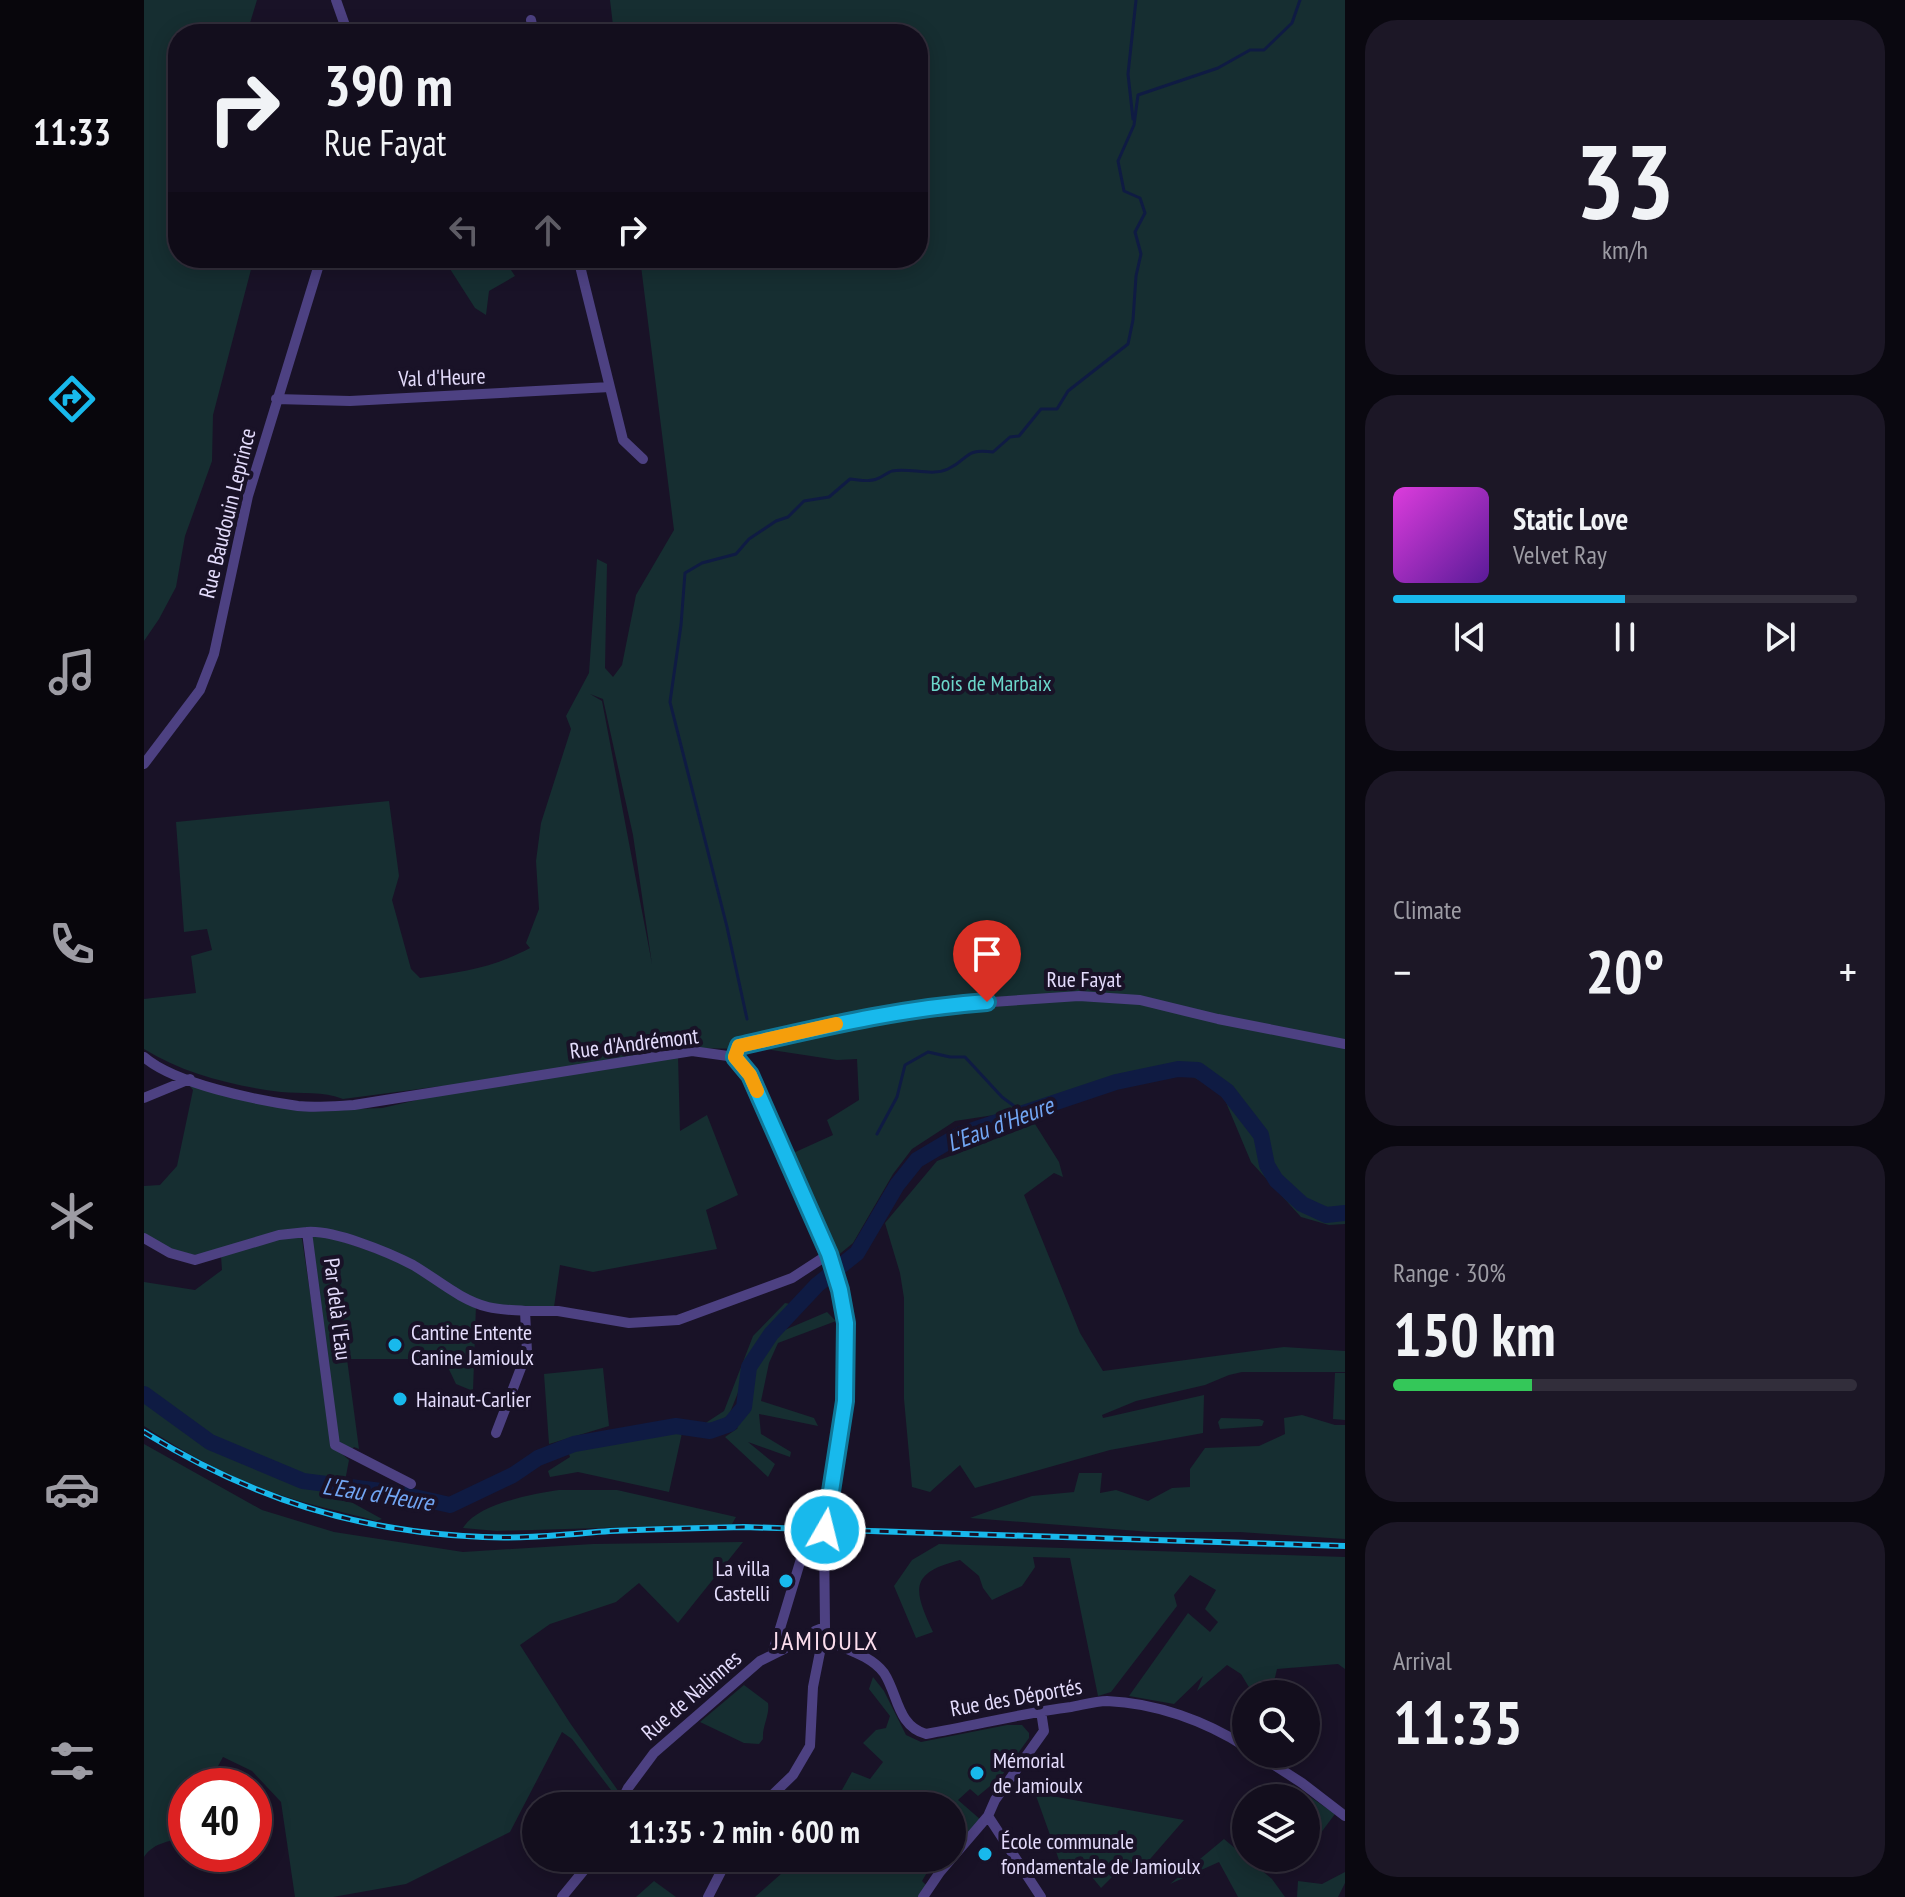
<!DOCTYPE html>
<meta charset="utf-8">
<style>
body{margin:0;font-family:"PT Sans Narrow",sans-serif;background:#1c1726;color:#f1f3f6;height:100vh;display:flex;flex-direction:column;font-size:30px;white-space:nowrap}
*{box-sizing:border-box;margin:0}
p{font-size:26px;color:#9d9ca4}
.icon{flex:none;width:44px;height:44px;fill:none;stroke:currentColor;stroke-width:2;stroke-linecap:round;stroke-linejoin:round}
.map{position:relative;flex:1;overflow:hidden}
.side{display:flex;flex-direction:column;gap:20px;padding:20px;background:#0a0810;width:560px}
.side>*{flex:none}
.guide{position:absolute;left:24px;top:24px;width:760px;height:244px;border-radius:32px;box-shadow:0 4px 20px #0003,0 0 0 2px #322e3b;background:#130e1d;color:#f1f3f6;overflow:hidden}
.fabs{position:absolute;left:1088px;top:1680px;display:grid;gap:16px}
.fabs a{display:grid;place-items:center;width:88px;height:88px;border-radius:50%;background:#130e1d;box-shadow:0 4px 20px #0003,0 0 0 2px #322e3b;font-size:40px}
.speed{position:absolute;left:24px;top:1768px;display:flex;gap:16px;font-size:40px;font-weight:700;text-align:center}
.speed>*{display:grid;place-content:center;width:104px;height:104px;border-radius:50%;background:#130e1d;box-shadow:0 4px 20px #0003,0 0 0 2px #322e3b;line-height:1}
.speed .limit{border:12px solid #d22;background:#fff;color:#111}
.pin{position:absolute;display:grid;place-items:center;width:68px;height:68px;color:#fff;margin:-82px -34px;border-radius:50% 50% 50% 0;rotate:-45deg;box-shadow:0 0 8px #0007}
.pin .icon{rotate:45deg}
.me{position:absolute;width:88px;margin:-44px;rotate:8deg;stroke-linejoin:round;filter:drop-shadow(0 0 6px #0008)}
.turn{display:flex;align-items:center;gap:28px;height:168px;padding:0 24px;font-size:36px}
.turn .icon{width:104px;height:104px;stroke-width:2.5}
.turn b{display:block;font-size:56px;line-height:68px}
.lanes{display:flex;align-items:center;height:76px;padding:0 24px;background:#0003;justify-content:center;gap:40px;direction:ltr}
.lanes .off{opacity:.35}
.big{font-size:60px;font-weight:700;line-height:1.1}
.side .widget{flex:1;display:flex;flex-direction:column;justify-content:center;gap:12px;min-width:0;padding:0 28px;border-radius:32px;background:#1c1726}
.side .dial{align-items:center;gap:0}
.dial b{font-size:104px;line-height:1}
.song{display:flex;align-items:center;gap:24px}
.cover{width:96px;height:96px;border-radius:12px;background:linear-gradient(135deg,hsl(300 70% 55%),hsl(270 70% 35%))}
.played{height:8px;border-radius:4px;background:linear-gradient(90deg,#18b9ec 50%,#322e3b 50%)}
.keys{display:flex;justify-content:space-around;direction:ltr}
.heat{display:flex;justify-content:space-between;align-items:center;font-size:44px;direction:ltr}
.charge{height:12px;border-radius:6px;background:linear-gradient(90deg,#34c759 30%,#322e3b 0)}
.trip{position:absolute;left:378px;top:1792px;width:444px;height:80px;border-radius:40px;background:#130e1d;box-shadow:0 4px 20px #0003,0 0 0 2px #322e3b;font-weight:700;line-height:80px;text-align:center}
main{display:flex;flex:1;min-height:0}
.tabs{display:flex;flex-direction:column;width:144px;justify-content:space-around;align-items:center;background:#08060c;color:#9d9ca4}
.tabs .icon{width:56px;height:56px}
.tabs .selected{color:#18b9ec}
.tabs b{font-size:36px;color:#f1f3f6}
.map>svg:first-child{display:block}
.green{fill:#162e31;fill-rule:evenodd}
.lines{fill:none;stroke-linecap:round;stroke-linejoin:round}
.stream{stroke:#0f1b43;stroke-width:3}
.river{stroke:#0f1b43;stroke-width:16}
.minor{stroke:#4d4182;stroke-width:10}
.rail-casing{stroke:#18b9ec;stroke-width:6}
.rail{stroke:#191227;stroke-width:3;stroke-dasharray:9;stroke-linecap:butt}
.route-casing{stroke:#107899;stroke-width:20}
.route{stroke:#18b9ec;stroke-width:14}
.slow{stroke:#f59e0b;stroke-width:14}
.poi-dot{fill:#18b9ec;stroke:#191227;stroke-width:3}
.labels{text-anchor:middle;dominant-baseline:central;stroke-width:8;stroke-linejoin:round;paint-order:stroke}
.street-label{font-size:22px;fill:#e4dcfc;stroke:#191227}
.park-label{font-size:22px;fill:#6cd7cb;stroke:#191227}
.poi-label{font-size:22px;fill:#e4dcfc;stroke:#191227;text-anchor:start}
.water-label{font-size:24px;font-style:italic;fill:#72a6f4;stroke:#191227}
.quarter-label{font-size:26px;letter-spacing:2px;fill:#fcdded;stroke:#191227}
</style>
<main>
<nav class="tabs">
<b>11:33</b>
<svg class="icon selected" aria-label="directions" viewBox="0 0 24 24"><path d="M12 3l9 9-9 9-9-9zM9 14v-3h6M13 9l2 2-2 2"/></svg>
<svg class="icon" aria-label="music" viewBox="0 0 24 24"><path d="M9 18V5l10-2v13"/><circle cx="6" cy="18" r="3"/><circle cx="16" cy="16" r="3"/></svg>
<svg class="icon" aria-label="phone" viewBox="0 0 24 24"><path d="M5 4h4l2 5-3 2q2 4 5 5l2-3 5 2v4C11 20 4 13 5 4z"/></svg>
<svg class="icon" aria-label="climate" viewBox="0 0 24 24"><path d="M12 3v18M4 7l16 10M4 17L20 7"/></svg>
<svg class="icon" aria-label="car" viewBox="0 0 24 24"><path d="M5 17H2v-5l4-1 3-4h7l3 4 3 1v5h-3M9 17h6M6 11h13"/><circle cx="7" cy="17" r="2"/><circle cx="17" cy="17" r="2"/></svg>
<svg class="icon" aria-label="filters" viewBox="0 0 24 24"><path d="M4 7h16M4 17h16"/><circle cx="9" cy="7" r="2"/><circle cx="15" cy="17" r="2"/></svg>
</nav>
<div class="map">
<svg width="1201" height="1897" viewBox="0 0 1201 1897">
<rect width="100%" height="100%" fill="#191227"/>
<path class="green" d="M0 0H113L106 23 109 34H34V258H110L69 415 68 461 41 536 32 587 15 619 0 641Z
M466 0H1201V1224L1185 1225 1157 1217 1107 1162 1081 1100 1067 1086 1049 1077 1014 1067 943 1086 850 1132 863 1113 811 1121 768 1149 749 1174 709 1243 692 1257 688 1256 647 1154 689 1135 683 1120 715 1100 713 1059 693 1060 621 1049 528 1048 451 1064 534 1056 536 1131 563 1115 594 1195 562 1210 573 1249 449 1272 416 1265 410 1307H346L315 1292 272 1264 173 1228 51 1255 29 1250 0 1234V1186L16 1185 33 1166 49 1090 45 1085 183 1110 238 1108 295 1095 298 1086 199 1099C179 1091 158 1094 137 1092 90 1086 40 1074 0 1049V999L52 993 47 956 68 950 63 929 40 932 32 822 245 801 255 876 248 900 267 969 276 978C318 972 348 968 386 948L382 943 395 909 392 861 397 823 427 729 422 716 445 673 453 559 463 564 461 668 469 677 478 665 492 595 530 530 496 258H774V34H470ZM446 694 459 699 489 835 508 964 458 701Z
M299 258H359L371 276 345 291 342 315 331 308Z
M891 1124 915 1162 919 1177 910 1173 880 1195 936 1333 959 1371 1140 1347 1201 1351V1372H1098L1085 1375 1061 1385 992 1401 958 1415 959 1418 1060 1395 1059 1433 966 1450 831 1488 816 1465 786 1492 768 1487 760 1399V1298L756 1273 741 1223 793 1161Z
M155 1236 158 1239 189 1446 205 1460 198 1497 238 1519 232 1521C197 1511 159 1504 125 1491 81 1475 39 1452 0 1426V1282L51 1290 78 1270 77 1256 129 1240Z
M183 1236 262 1264 332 1305 329 1391 312 1384 300 1359H203L215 1449 210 1447 206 1451 192 1439 168 1237Z
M641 1303 646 1304 613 1345 585 1415 563 1429 560 1424 580 1411 609 1336Z
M683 1312 692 1321 634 1343 625 1363 617 1401 670 1418 674 1426 615 1414 617 1434 647 1452 646 1457 604 1442 631 1464 624 1477 581 1437 594 1428 584 1423 604 1393 610 1366 629 1335Z
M459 1368 465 1426 405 1444 400 1374Z
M1191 1373H1201V1420L1189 1419Z
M1158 1415 1191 1425H1201V1539L1096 1532H1007L826 1518 888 1496 930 1492 935 1473H958L956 1493 972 1490 1004 1501 1028 1488 1046 1487V1469L1061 1448 1115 1446 1141 1434 1140 1418Z
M1077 1418 1115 1419 1120 1421 1118 1426 1076 1429 1074 1422Z
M538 1433 525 1492 434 1472 406 1477 404 1471 426 1457 424 1451 502 1434Z
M0 1444 118 1510 190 1532 319 1552 449 1544 599 1542 534 1623 495 1583 472 1602 406 1624 376 1645 426 1723 475 1792 465 1806H460L467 1790 428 1739 418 1732 366 1832 262 1884 189 1897H151L137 1802 108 1771 79 1757 66 1781V1786H42V1833C28 1844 11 1840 0 1857Z
M415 1490H473L592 1517 588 1524 353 1531 319 1528C333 1504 388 1494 415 1490Z
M795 1544 1201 1557V1669L1194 1664 1133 1669 1127 1694H1109L1097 1674 1083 1665 1053 1691 1059 1676 1030 1704 985 1696 1044 1613 1066 1632 1074 1622 1061 1609 1072 1590 1046 1575 1030 1595 1033 1606 967 1692 954 1696 926 1558 889 1557 891 1567 878 1586 848 1600 839 1588 835 1576 816 1560C765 1573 769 1589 789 1632L772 1638 750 1586 768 1560Z
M729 1677 740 1691 762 1735 777 1742 863 1725H878L885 1733V1738L856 1778 834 1796 826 1789 814 1800 837 1820 808 1856V1806H689L708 1772 726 1779 739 1762 719 1743 732 1730 742 1728 746 1716 725 1689Z
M600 1685 624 1703C626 1715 618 1726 619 1739L615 1744 600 1743 556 1722Z
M1149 1785 1191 1814 1170 1842 1162 1844V1798H1136L1135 1796Z
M891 1793 1040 1820 1000 1866H979L957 1888 939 1866 920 1874Z
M1080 1839 1128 1879 1141 1897H1094L1075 1862 1026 1884Z
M655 1858H807L792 1869 784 1871 778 1881 783 1886 776 1897H611Z
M1201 1872V1883L1194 1897H1153L1154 1881 1178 1884Z
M510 1881 532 1897H492Z"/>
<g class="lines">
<path class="stream" d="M989 119 984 74 992 0
M603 1019 583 927 526 702 537 625 541 573 558 563 592 554 605 539 632 521 644 517 660 501 685 497 706 479C717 480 727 483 737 477 737 477 747 471 748 471 766 467 786 477 804 469 825 460 819 448 849 452L866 437 875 436 897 409H913L924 391 984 344 989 320 992 276 997 254 991 232 1001 213 996 198 980 191 974 161 990 125 994 95 1074 68 1106 50H1120L1148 23 1156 0
M733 1134 753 1097 761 1065 784 1052 806 1057H821L858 1097 881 1114"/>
<path class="river" d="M0 1394 66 1442 159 1481 253 1493 306 1505 369 1475 394 1458 430 1444 532 1426 566 1431 586 1424 600 1407 605 1367 627 1334 673 1285 713 1253 753 1185 773 1160 817 1134 972 1082 1034 1069 1054 1070 1083 1091 1117 1135 1123 1165 1132 1180 1158 1204 1182 1215 1201 1213"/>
<path class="minor" d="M192 0 204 34
M387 20 390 34
M434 258 479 440 499 459
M132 399 206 401 466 387
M0 764 56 690 70 654 104 496 177 258
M0 1057C31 1084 112 1100 154 1106 172 1108 192 1106 210 1105L548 1051 591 1057 606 1075 686 1258 702 1323 701 1401 680 1534 681 1627
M591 1057 595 1046 775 1007 935 996 996 1000 1074 1019 1201 1044
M0 1098 46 1079
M0 1238 26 1253 51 1260 135 1235 163 1232
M352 1433 383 1352 381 1311H414L485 1323 534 1320 648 1278 685 1254
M267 1484 191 1445 163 1232C190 1230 244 1252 269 1265 293 1279 316 1300 344 1307 356 1310 369 1310 381 1311
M691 1644C708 1651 729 1658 740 1673 754 1694 753 1726 782 1734 830 1726 878 1713 927 1707 938 1705 952 1701 963 1701 1012 1703 1062 1721 1102 1747
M670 1648 667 1637 671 1631 681 1627
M628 1655 660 1549 666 1545 680 1546
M1113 1754 1158 1783 1201 1816
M475 1806 484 1788 510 1753 616 1661 642 1648 667 1642
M617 1806 649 1775 666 1746 669 1687 676 1652
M418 1897 450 1858
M564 1897 584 1858
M779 1897 796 1872 844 1816
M897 1897 844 1816 851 1800 900 1731 897 1711"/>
<defs>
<path id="rail" d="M0 1432C107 1498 213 1532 339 1537 381 1539 424 1534 466 1531 511 1529 555 1528 600 1527L1201 1546"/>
</defs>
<use href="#rail" class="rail-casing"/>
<use href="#rail" class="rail"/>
</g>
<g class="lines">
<defs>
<path id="route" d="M681 1530 701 1401 702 1323 696 1290 685 1254 606 1075 591 1057 595 1046C679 1027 757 1008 843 1002"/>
</defs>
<use href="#route" class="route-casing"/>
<use href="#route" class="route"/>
<path class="slow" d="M613 1091 606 1075 591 1057 595 1046 692 1024"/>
</g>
<g class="poi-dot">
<circle cx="251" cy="1345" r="8"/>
<circle cx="256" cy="1399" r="8"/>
<circle cx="642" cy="1581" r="8"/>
<circle cx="833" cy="1773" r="8"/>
<circle cx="841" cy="1854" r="8"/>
</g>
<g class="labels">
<g class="street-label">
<text transform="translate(298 377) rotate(-2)">Val d'Heure</text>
<text transform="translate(83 513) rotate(-76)">Rue Baudouin Leprince</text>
<text x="940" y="979">Rue Fayat</text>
<text transform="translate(490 1043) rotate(-7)">Rue d'Andrémont</text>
<text transform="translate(194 1309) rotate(83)">Par delà l'Eau</text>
<text transform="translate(547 1695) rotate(-41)">Rue de Nalinnes</text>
<text transform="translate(872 1697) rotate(-10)">Rue des Déportés</text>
</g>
<g class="park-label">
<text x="847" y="683">Bois de Marbaix</text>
</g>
<g class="poi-label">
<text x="267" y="1332">Cantine Entente<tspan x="267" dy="25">Canine Jamioulx</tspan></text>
<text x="272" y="1399">Hainaut-Carlier</text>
<text x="626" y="1568" text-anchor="end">La villa<tspan x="626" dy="25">Castelli</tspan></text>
<text x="849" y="1760">Mémorial<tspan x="849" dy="25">de Jamioulx</tspan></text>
<text x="857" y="1841">École communale<tspan x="857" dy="25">fondamentale de Jamioulx</tspan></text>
</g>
<g class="water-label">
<text transform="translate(856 1124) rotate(-21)">L'Eau d'Heure</text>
<text transform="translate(234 1494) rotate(9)">L'Eau d'Heure</text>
</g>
<g class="quarter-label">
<text x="682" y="1640">JAMIOULX</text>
</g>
</g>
</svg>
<div class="fabs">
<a><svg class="icon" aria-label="search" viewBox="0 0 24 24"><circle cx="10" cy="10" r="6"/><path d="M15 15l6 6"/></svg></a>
<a><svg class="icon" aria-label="layers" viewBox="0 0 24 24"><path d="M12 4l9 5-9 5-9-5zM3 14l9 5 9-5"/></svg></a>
</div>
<div class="speed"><div class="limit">40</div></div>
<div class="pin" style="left:843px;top:1002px;background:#d93025"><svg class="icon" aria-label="arrive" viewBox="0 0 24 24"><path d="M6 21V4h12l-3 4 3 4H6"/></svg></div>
<svg class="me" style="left:681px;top:1530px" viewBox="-20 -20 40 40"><circle r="17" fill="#18b9ec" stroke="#fff" stroke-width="3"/><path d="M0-11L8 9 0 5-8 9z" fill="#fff"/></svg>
<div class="trip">11:35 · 2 min · 600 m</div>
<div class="guide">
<div class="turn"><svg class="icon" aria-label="right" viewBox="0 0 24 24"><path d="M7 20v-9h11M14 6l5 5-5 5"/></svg><div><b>390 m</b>Rue Fayat</div></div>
<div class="lanes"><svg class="icon off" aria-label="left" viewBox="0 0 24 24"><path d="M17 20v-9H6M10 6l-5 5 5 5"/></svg><svg class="icon off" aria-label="ahead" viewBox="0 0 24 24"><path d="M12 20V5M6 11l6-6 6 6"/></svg><svg class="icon" aria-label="right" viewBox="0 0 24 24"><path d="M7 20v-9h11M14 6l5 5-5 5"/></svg></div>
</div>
</div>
<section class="side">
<div class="widget dial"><b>33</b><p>km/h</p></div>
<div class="widget">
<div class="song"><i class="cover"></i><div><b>Static Love</b><p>Velvet Ray</p></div></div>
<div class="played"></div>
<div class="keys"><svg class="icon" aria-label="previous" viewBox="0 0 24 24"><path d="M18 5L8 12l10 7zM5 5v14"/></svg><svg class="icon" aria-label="pause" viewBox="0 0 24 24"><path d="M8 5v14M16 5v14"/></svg><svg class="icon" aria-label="next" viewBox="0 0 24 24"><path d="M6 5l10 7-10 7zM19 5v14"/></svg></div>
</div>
<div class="widget"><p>Climate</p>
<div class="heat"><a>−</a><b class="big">20°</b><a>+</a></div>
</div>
<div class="widget"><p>Range · 30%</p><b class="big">150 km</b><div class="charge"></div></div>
<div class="widget"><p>Arrival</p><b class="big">11:35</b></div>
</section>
</main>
